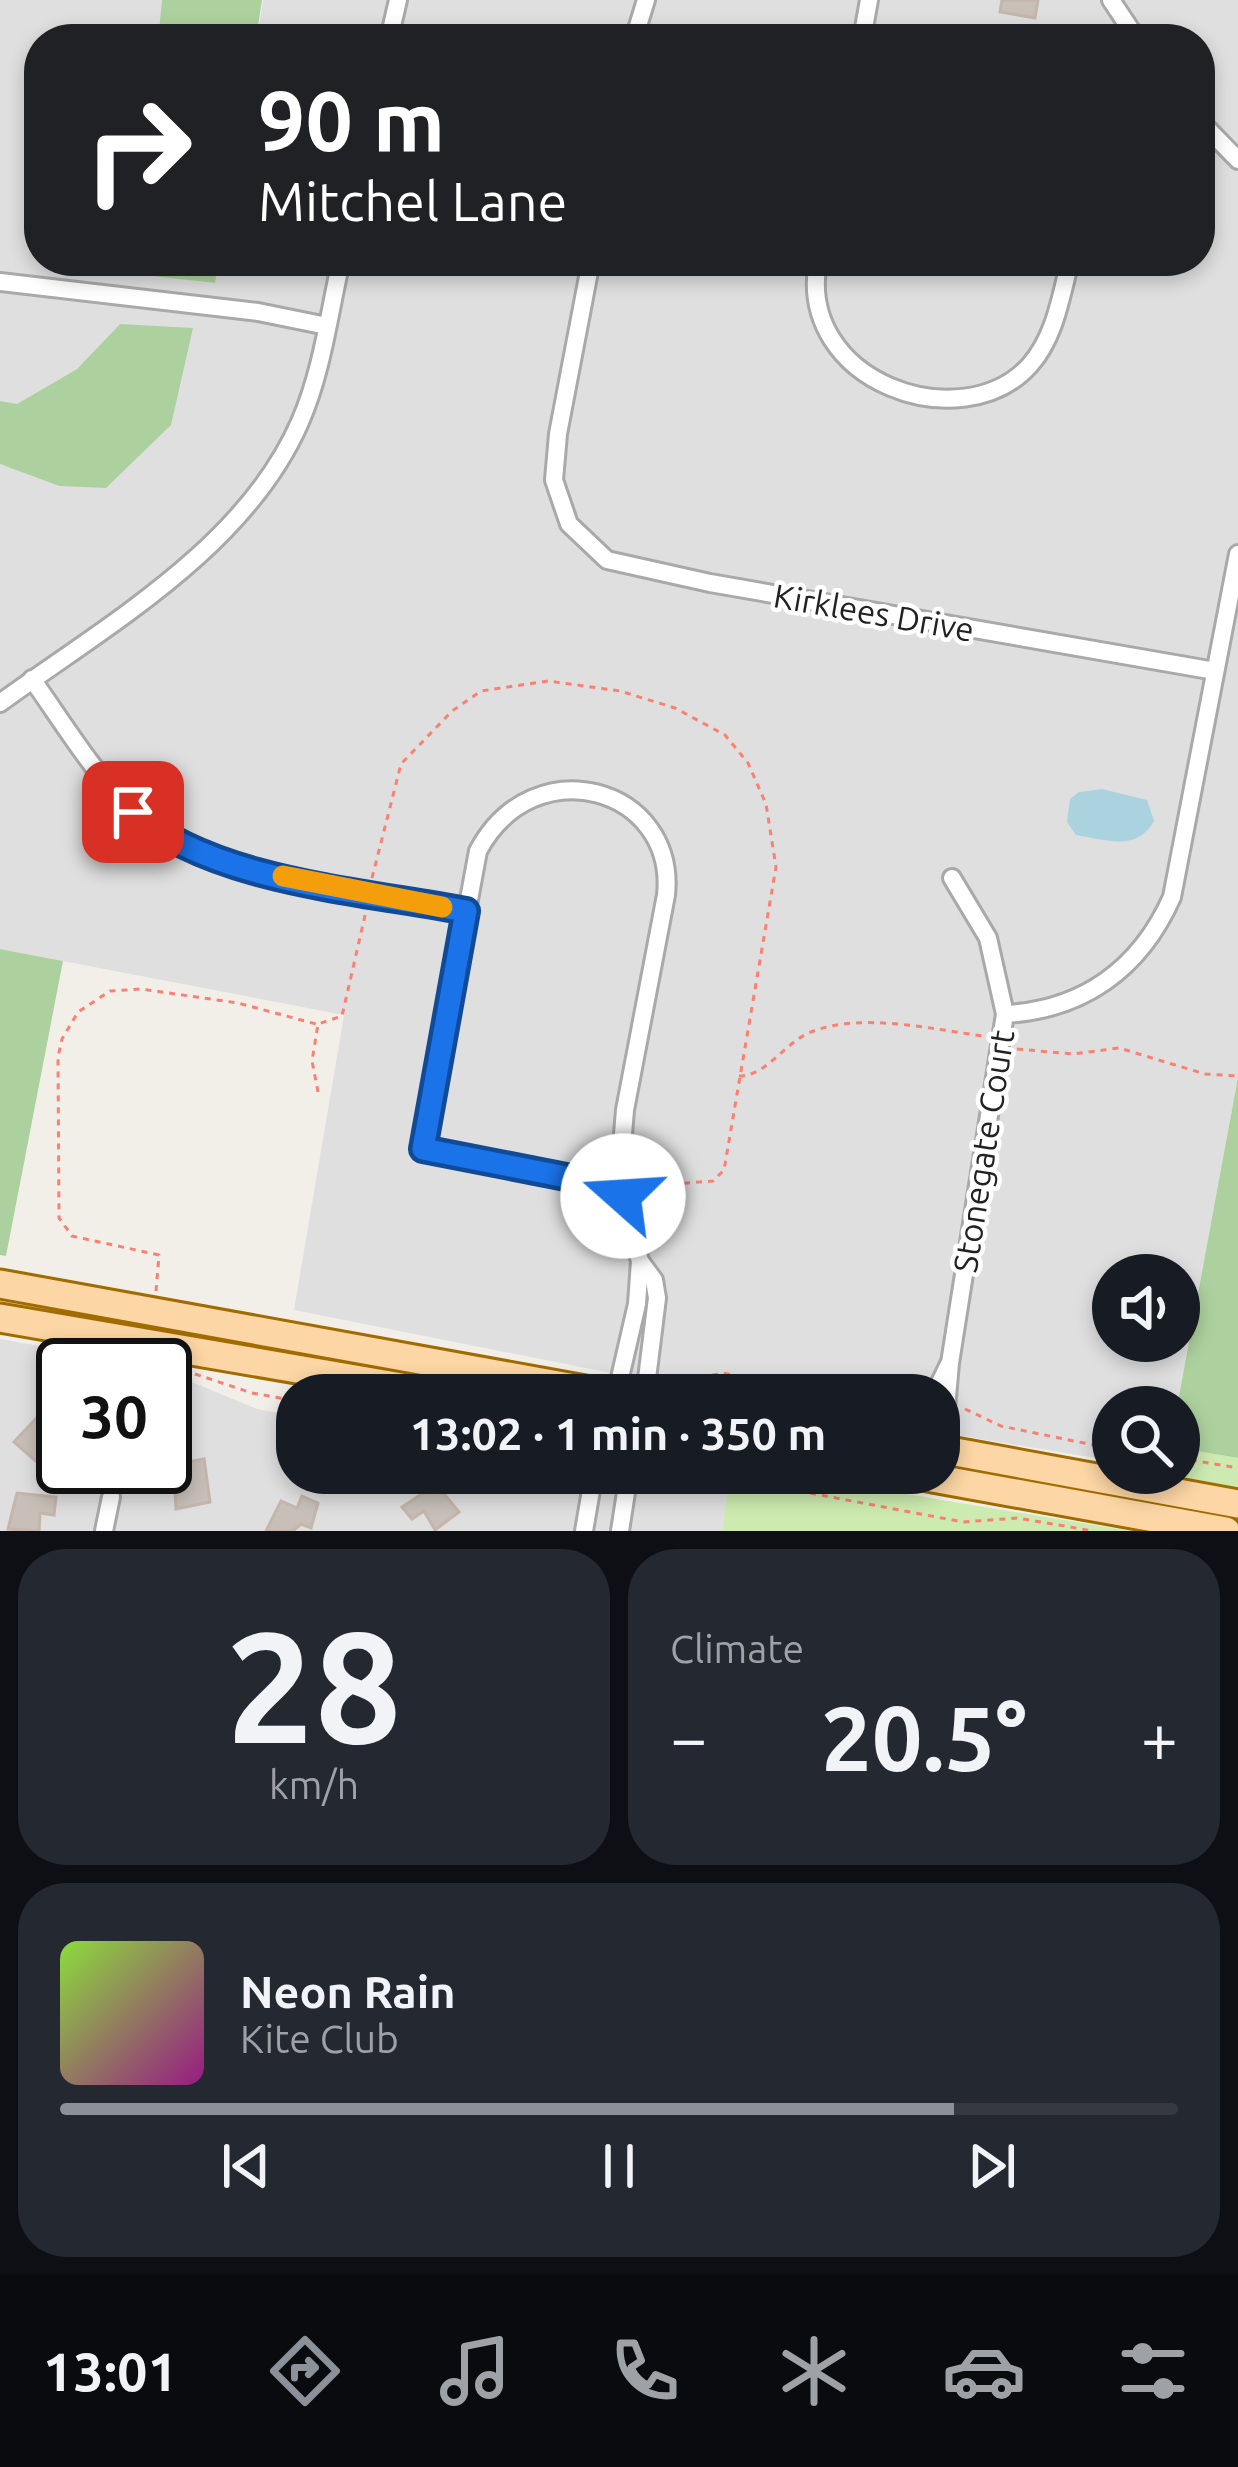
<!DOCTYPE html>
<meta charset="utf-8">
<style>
body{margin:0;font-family:Ubuntu,sans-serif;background:#242831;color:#f1f3f6;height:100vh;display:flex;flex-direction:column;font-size:45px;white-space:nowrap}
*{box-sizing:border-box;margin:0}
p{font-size:39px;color:#9ea1a6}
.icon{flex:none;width:66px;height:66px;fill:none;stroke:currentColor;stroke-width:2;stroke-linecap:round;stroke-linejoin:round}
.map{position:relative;height:1531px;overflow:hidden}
.sheet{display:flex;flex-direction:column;gap:18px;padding:18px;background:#0d0f14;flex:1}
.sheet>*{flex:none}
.guide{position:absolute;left:24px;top:24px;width:1191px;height:252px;border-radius:48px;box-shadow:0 6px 18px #0003;background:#202124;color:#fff;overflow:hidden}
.controls{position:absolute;left:1092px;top:1254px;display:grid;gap:24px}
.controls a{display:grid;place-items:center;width:108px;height:108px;border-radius:50%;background:#171b24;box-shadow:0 6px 18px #0003;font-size:60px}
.speed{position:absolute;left:36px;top:1338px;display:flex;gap:24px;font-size:60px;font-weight:700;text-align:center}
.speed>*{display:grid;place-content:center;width:156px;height:156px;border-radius:50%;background:#171b24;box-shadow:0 6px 18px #0003;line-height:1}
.speed .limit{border:6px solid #111;border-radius:18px;background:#fff;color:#111}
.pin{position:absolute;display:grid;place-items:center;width:102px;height:102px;color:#fff;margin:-51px;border-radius:24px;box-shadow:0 6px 18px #0006}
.me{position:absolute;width:132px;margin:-66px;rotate:289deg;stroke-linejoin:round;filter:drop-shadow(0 0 9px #0008)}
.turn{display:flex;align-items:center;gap:42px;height:252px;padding:0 36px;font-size:54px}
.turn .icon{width:156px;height:156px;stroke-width:2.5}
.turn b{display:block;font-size:84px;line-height:102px}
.big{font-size:90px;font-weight:700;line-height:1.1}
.sheet .widget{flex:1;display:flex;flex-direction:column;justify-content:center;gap:18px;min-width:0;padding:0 42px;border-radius:48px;background:#242831}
.sheet .dial{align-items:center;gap:0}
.dial b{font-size:156px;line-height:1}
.song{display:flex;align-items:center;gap:36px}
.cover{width:144px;height:144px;border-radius:18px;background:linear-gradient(135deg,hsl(90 70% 55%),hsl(310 70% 35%))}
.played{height:12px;border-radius:6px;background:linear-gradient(90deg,#8c9099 80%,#363941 80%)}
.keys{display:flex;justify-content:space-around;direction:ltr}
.heat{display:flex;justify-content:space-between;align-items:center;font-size:66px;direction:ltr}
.sheet .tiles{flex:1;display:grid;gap:18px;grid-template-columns:1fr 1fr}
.widget:last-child{grid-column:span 2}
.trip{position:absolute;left:276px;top:1374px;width:684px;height:120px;border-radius:48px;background:#171b24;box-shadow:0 6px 18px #0003;font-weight:700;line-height:120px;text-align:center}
.tab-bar{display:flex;height:192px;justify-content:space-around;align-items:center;background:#090b0e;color:#9ea1a6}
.tab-bar .icon{width:84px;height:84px}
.tab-bar .active{color:#8c9099}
.tab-bar b{font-size:54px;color:#f1f3f6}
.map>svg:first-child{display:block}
.residential{fill:#e0dfdf;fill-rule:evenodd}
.grass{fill:#cdebb0}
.forest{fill:#add19e}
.water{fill:#aad3df}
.building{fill:#c7bfb8;stroke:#c4b6ab;stroke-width:3}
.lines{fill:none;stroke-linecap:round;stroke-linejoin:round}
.minor-casing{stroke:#a9a9a9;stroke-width:22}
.primary-casing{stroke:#a06b00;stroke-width:33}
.path{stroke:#fa8072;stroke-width:3;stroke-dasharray:6 6;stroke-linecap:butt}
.minor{stroke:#fff;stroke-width:16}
.primary{stroke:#fcd6a4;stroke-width:27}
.route-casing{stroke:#114b97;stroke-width:30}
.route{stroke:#1a73e8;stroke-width:21}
.slow{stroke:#f59e0b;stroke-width:21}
.labels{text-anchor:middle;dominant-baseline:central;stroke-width:9;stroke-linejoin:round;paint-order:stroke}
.street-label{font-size:33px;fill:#222;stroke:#fff}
</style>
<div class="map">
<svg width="1238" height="1531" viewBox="0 0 1238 1531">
<rect width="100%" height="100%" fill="#f2efe9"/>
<path class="residential" d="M0 0H162L158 39H39V261H119L117 271 214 283 219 261H1200V39H257L263 0H1238V1077L1177 1407H1113V1461L939 1432V1395H722L294 1310 344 1015 0 949V464L59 486 120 324 77 369 16 405 0 401ZM1113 1275H1179V1341H1113Z
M0 1339 149 1365H63V1467H165V1371L257 1409 297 1416V1473H628L728 1490 722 1531H0Z"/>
<path class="grass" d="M1179 1448 1238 1458V1497L1179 1482 1169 1473H1179Z
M730 1473H779L1131 1531H722Z"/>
<path class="forest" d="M162 0H262L256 39H158Z
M119 261H219L215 283 117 272Z
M120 324 193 328 171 425 106 488 59 486 0 464V401L17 404 77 369Z
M0 949 63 961 6 1256 0 1255Z
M1238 1077V1458L1179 1448 1177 1407Z"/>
<path class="water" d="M1102 789 1147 800 1154 821C1136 852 1107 840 1076 835L1067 822 1070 799 1079 792Z"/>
<path class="building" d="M1002 0H1038L1035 18 1000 12Z
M46 1408 63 1425V1448L55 1441 38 1463 14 1442Z
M204 1459 210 1502 176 1509 175 1492 182 1490 172 1465Z
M443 1480 451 1489 444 1494 459 1512 435 1530 424 1511 412 1519 402 1507Z
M17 1493 56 1497 54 1515 40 1513 39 1531 8 1529Z
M302 1496 318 1503 311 1528 301 1524 293 1531H266L281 1501 297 1508Z"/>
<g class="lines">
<defs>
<path id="minor" d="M1111 0 1137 39
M389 39 398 0
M634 39 646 0
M862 39 869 0
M1200 121 1238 160
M591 261 558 434 554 480 569 524 607 560 710 583 1215 671
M818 261C795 383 963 440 1030 365 1055 337 1061 296 1070 261
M0 282 258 312 327 326
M32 679C64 724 94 774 133 812 203 881 370 893 466 911
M0 703C107 625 245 548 300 422 322 372 329 314 341 261
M1005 1014C1083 1010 1140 969 1172 897L1238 554
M622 1188 423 1149 478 851C534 746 677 788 666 895L625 1110 621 1158 632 1232 640 1261 654 1280 657 1298 645 1395
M616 1395 637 1304 640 1261
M934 1395 949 1364
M942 1454 950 1363 1005 1014 988 938 952 878
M104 1531 111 1497
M584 1531 594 1473
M620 1531 629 1473"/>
<path id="primary" d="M0 1284 613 1395
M0 1318 448 1395
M939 1449 1238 1504
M905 1473 1226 1531"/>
</defs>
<use href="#minor" class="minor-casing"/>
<use href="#primary" class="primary-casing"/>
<path class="path" d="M372 878 401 764 452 711 481 691 548 681 620 691 675 708 725 735 748 763 766 804 776 867 724 1170 713 1181 674 1184 643 1202
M1017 1049 1073 1054 1119 1048 1205 1074 1238 1076
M739 1076C767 1076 785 1042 811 1032 861 1012 931 1029 983 1036
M318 1092 312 1061 318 1024 342 1016 366 911
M156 1291 159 1255 72 1236 59 1218 58 1057 62 1039 78 1012 110 991 141 989 238 1003 316 1024
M195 1374 252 1393 297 1401
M665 1385 723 1373 833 1395
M965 1409 1001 1426 1113 1449
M1179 1458 1238 1468
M704 1473 963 1522 1018 1518 1093 1531"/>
<use href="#minor" class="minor"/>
<use href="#primary" class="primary"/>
</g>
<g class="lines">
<defs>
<path id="route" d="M133 812C213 882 363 891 466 911L423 1149 622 1188 623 1196"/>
</defs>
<use href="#route" class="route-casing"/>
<use href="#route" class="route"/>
<path class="slow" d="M283 876 442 907"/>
</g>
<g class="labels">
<g class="street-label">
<text transform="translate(874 612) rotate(10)">Kirklees Drive</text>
<text transform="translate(983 1151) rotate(-81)">Stonegate Court</text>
</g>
</g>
</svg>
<div class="controls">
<a><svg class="icon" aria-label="sound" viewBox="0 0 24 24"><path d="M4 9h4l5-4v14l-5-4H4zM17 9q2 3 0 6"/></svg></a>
<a><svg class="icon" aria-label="search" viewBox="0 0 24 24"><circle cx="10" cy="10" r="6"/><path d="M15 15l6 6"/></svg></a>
</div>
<div class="speed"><div class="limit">30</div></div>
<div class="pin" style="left:133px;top:812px;background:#d93025"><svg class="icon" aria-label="arrive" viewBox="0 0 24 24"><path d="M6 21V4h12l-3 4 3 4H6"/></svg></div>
<svg class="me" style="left:623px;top:1196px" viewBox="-20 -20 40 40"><circle r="19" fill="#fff"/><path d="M0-13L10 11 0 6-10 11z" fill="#1a73e8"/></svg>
<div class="trip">13:02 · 1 min · 350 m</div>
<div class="guide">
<div class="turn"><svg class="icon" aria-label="right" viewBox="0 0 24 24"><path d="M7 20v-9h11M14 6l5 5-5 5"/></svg><div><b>90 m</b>Mitchel Lane</div></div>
</div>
</div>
<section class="sheet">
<div class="tiles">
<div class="widget dial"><b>28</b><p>km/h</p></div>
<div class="widget"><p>Climate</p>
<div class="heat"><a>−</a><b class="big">20.5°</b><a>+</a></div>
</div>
<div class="widget">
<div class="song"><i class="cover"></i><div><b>Neon Rain</b><p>Kite Club</p></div></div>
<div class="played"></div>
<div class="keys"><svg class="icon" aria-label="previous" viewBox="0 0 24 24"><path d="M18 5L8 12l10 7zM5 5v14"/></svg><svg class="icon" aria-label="pause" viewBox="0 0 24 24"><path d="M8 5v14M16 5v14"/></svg><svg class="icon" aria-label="next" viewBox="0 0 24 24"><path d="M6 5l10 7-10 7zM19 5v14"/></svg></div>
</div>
</div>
</section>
<nav class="tab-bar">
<b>13:01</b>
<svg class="icon active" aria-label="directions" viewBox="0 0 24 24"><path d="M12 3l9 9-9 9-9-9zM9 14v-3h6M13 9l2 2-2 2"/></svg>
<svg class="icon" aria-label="music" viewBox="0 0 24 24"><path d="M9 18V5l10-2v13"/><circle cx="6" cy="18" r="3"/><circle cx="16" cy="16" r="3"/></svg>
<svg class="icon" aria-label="phone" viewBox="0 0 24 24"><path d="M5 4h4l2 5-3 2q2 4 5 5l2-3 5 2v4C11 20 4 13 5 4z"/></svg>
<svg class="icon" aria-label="climate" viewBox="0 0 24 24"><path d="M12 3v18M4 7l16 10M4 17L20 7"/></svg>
<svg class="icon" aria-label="car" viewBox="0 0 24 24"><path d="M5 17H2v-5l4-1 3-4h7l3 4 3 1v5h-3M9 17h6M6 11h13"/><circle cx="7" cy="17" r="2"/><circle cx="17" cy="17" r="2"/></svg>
<svg class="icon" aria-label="filters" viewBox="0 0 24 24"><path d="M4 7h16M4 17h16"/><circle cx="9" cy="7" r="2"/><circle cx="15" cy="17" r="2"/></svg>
</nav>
